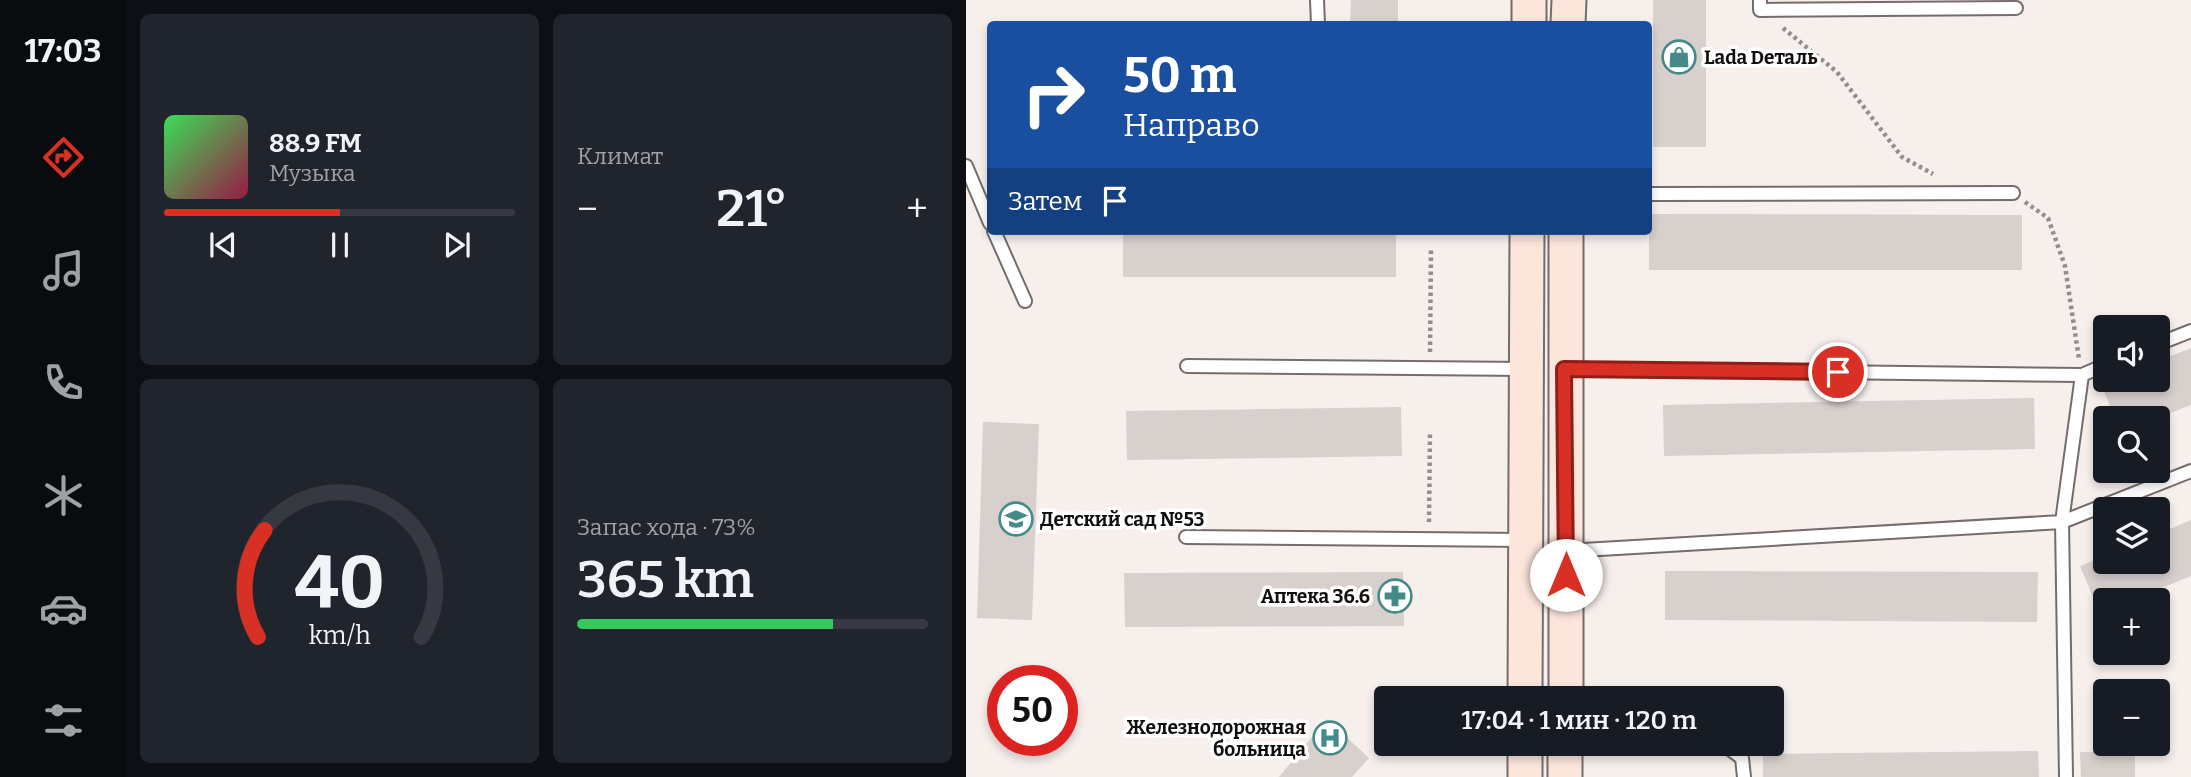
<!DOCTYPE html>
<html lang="ru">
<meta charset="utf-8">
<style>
body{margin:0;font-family:Bitter,serif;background:#20242c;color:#f1f3f6;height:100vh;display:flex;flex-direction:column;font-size:26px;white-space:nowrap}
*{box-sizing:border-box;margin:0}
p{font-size:23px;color:#9ea1a6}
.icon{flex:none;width:38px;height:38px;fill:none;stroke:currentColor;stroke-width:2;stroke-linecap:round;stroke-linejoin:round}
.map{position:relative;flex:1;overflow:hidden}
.details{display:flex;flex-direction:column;gap:14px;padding:14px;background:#0d0f14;width:840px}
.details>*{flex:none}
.hud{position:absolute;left:21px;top:21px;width:665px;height:214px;border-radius:7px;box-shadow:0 4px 10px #0003;background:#1a4fa0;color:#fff;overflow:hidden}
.fabs{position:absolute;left:1127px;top:315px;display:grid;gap:14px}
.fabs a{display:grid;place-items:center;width:77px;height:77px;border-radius:7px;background:#171b24;box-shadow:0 4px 10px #0003;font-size:35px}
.speed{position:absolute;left:21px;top:665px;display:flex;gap:14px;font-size:35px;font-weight:700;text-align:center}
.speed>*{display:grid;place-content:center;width:91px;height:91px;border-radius:50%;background:#171b24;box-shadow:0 4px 10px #0003;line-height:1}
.speed .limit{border:10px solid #d22;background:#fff;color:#111}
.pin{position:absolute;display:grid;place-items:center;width:60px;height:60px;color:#fff;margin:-30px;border:4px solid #fff;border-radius:50%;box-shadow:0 2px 7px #0007}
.me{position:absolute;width:77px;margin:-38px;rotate:0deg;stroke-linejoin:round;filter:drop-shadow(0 0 5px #0008)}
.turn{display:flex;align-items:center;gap:24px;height:147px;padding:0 21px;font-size:32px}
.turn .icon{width:91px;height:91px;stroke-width:2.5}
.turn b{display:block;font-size:49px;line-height:60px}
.then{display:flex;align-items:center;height:66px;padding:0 21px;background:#0003;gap:14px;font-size:26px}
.big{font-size:52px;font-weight:600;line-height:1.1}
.details .card{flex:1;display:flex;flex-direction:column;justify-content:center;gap:10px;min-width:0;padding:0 24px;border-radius:10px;background:#20242c}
.details .dial{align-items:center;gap:0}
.dial svg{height:182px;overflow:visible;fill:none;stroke:#363941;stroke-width:7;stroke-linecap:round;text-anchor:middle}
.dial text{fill:#f1f3f6;stroke:none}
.song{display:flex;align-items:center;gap:21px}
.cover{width:84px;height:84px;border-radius:10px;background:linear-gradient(135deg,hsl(130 70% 55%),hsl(340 70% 35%))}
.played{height:7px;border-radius:4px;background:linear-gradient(90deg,#d93025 50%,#363941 50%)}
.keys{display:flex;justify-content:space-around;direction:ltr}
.heat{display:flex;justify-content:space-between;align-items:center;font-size:38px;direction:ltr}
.charge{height:10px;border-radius:5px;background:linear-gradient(90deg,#34c759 73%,#363941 0)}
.details .tiles{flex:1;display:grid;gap:14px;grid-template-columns:repeat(2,1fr)}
.trip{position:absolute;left:408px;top:686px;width:410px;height:70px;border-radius:7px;background:#171b24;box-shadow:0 4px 10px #0003;font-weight:600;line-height:70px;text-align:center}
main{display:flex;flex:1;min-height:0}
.dock{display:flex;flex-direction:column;width:126px;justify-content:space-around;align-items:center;background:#090b0e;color:#9ea1a6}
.dock .icon{width:49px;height:49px}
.dock .current{color:#d93025}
.dock b{font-size:32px;color:#f1f3f6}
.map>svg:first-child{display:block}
.building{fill:#d8d0cd}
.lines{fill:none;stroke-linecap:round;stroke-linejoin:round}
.service-casing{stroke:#746d6b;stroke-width:16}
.secondary-casing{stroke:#746d6b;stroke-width:37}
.path{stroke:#938e8c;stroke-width:4.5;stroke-dasharray:3.5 3.5;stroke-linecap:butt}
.service{stroke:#fff;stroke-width:12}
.secondary{stroke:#fce6dc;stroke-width:33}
.route-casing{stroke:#8d1f18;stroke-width:18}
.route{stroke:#d93025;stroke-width:12}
.labels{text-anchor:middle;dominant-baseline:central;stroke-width:7;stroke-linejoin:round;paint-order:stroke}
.poi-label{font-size:19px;font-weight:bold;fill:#110f0e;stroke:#fff;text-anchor:start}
</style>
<main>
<nav class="dock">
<b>17:03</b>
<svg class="icon current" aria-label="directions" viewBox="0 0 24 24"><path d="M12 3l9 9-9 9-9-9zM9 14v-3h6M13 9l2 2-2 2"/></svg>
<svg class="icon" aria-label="music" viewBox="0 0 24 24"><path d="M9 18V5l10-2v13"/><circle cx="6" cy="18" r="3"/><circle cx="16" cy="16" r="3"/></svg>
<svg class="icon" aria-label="phone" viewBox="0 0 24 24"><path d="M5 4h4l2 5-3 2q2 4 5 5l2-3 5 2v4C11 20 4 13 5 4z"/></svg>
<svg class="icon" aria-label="climate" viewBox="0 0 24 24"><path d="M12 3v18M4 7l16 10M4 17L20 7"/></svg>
<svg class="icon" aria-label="car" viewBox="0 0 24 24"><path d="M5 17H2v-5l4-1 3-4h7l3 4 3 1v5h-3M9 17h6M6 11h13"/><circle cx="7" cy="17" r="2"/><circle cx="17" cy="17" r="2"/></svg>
<svg class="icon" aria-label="filters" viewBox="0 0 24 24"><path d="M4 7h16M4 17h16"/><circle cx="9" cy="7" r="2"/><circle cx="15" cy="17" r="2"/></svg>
</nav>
<section class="details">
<div class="tiles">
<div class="card">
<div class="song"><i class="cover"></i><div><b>88.9 FM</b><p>Музыка</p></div></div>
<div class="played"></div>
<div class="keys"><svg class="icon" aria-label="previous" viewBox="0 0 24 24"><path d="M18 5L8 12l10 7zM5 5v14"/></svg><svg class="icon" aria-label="pause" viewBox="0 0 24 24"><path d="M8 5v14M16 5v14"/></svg><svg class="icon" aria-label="next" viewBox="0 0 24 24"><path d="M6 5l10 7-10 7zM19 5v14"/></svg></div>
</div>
<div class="card"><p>Климат</p>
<div class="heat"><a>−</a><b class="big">21°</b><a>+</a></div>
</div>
<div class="card dial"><svg viewBox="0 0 100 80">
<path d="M14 69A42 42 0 1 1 86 69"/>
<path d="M14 69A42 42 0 0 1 17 22" stroke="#d93025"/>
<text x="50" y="56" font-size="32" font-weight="700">40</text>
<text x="50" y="72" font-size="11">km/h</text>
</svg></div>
<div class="card"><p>Запас хода · 73%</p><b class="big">365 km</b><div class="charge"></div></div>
</div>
</section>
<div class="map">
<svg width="1225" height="777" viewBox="0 0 1225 777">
<rect width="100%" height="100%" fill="#f6efec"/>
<path class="building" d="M385 0H432V24H384Z
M687 0H740V147H687Z
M683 214 1056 215V270H683Z
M157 231H430V277H157Z
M1225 348V405L1191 418H1149L1135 384 1146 380H1192V361Z
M1068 398 1069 449 698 456 697 405Z
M435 407 436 456 161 460 160 411Z
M17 422 73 424 66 620 11 618Z
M1225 520V576L1167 600H1128L1114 566 1139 556V562H1192V534Z
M699 571 1072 572 1071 622 699 620Z
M437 572 438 626 159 627 158 573Z
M361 719 403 758 386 777H313Z
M1072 751 1073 777H797V754Z
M1114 752H1169V777H1115Z"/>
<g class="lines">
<defs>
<path id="service" d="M351 0 352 24
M794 0V10L1050 8
M0 166 24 223
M682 194 1047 193
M28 231 59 301
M1192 344 1225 331
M221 366 560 369
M602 369 1116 375 1139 365
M220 537 559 540
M600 551 1096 522 1225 471
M757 744 776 758 778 777
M1100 777 1096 522 1116 375"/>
<path id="secondary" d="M563 24V0
M602 24 603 0
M559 698 561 231
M600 698V231
M559 777V744
M599 777V744"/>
</defs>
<use href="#service" class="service-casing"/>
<use href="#secondary" class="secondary-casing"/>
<path class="path" d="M817 28 871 72 936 157 967 174
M1059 202 1082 218 1099 266 1113 359
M464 352 465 249
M463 522 464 432"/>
<use href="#service" class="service"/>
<use href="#secondary" class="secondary"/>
</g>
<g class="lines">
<defs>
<path id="route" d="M600 575 598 369 872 372"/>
</defs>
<use href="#route" class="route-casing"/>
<use href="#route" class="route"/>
</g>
<defs>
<symbol id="shop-ring" viewBox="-11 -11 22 22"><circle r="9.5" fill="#fff" stroke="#438a89" stroke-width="1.5"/><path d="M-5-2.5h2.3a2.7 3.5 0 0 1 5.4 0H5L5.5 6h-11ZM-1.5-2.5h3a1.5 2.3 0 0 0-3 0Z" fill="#438a89"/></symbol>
<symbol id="school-ring" viewBox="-11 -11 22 22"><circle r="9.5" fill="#fff" stroke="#438a89" stroke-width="1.5"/><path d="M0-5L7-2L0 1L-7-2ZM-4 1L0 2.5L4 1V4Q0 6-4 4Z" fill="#438a89"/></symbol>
<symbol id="pharmacy-ring" viewBox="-11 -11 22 22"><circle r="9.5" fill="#fff" stroke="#438a89" stroke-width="1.5"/><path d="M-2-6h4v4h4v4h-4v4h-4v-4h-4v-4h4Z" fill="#438a89"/></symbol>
<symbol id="hospital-ring" viewBox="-11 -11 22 22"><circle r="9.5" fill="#fff" stroke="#438a89" stroke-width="1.5"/><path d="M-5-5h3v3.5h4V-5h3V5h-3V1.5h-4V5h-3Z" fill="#438a89"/></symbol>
</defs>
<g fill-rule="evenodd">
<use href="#shop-ring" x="694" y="38" width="38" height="38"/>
<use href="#school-ring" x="31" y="500" width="38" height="38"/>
<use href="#pharmacy-ring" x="410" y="577" width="38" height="38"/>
<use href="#hospital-ring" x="345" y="719" width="38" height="38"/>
</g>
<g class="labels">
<g class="poi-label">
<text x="738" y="57">Lada Dеталь</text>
<text x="74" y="519">Детский сад №53</text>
<text x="404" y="596" text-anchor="end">Аптека 36.6</text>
<text x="340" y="727" text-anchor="end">Железнодорожная<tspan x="340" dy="22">больница</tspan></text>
</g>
</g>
</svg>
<div class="fabs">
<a><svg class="icon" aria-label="sound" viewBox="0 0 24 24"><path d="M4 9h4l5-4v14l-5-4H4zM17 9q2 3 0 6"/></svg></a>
<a><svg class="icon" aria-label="search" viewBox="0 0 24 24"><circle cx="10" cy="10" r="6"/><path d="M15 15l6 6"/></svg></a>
<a><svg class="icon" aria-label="layers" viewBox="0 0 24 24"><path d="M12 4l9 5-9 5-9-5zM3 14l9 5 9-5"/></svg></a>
<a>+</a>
<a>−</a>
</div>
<div class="speed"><div class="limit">50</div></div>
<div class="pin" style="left:872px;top:372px;background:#d93025"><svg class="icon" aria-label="arrive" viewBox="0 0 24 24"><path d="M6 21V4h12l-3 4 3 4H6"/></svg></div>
<svg class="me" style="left:600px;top:575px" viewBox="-20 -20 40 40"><circle r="19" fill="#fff"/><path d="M0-13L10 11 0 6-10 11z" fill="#d93025"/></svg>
<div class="trip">17:04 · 1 мин · 120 m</div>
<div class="hud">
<div class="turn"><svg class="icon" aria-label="right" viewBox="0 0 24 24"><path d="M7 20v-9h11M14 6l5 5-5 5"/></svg><div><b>50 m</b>Направо</div></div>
<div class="then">Затем<svg class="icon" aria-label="arrive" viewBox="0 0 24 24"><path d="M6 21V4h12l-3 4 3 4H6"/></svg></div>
</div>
</div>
</main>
